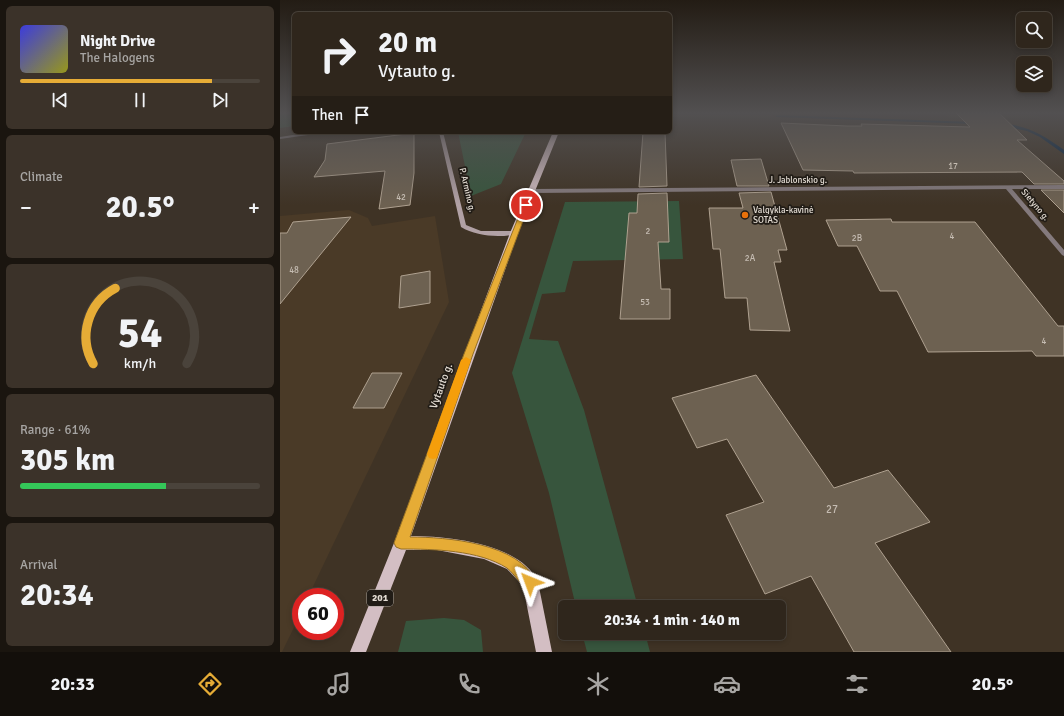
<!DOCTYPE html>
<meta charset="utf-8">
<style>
body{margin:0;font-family:Signika,sans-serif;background:#3b3229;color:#f1f3f6;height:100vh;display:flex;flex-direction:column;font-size:15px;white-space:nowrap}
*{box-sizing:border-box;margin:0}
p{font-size:13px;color:#a7a5a3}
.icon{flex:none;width:22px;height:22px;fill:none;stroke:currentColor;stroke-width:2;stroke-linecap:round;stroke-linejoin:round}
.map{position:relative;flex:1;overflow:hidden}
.sheet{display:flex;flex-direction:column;gap:6px;padding:6px;background:#1a150f;width:280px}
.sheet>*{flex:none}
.hud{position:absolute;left:12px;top:12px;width:380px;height:122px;border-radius:6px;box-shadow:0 2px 6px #0003,0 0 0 1px #4a433b;background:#2f261c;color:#f1f3f6;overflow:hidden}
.buttons{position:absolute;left:736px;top:12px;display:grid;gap:8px}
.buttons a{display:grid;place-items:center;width:36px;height:36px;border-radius:6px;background:#2f261c;box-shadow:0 2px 6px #0003,0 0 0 1px #4a433b;font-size:20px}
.speed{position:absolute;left:12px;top:588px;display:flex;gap:8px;font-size:20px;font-weight:700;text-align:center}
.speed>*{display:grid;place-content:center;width:52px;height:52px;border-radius:50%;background:#2f261c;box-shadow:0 2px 6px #0003,0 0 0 1px #4a433b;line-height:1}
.speed .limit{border:6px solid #d22;background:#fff;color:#111}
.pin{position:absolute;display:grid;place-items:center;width:34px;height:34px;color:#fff;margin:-17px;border:2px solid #fff;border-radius:50%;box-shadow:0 1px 4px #0007}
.me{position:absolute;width:44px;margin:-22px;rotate:316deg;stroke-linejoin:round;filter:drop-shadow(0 0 3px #0008)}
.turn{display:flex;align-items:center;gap:14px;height:84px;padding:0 20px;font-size:18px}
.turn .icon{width:52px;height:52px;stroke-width:2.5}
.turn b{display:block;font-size:28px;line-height:34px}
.then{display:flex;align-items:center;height:38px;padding:0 20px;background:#0003;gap:8px;font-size:15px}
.big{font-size:30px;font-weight:700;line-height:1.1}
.sheet .card{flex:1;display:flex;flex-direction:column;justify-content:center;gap:6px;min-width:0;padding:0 14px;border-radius:6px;background:#3b3229}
.sheet .dial{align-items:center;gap:0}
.dial svg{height:104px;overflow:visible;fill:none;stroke:#4a433b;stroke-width:7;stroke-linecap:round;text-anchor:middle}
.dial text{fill:#f1f3f6;stroke:none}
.song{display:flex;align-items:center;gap:12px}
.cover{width:48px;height:48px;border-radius:6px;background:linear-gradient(135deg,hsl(240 70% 55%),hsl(60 70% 35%))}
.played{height:4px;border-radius:2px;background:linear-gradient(90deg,#e6ac36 80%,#4a433b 80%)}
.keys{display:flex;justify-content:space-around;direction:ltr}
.heat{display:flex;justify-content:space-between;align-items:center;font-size:22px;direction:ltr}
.charge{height:6px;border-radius:3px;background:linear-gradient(90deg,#34c759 61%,#4a433b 0)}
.trip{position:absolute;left:278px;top:600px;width:228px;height:40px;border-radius:6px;background:#2f261c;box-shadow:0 2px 6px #0003,0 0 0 1px #4a433b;font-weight:700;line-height:40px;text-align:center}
.tab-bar{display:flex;height:64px;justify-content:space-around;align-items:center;background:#130f0b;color:#a7a5a3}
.tab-bar .icon{width:28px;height:28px}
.tab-bar .active{color:#e6ac36}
.tab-bar b{font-size:18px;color:#f1f3f6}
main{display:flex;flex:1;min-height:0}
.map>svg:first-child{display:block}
.built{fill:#4a3a27}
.education{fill:#473f2e}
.green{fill:#37553d}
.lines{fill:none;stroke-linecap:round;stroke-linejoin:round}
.stream{fill:#002346;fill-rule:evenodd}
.building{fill:#6d6151;stroke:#afa190}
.street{fill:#847a7d;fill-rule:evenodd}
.secondary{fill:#b1a1a5;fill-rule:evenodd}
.primary{fill:#d3bec3;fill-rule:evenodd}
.route{fill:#e6ac36;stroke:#967023}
.slow{fill:#f59e0b}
.food-dot{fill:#e8710a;stroke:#211c16;stroke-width:1.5}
.labels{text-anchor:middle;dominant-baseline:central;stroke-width:3.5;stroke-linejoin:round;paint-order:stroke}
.number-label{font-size:9px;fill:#c5bcb2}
.far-street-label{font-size:9px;fill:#e2dbd2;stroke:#211c16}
.far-poi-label{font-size:9px;fill:#e2dbd2;stroke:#211c16;text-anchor:start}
.shield{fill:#211c16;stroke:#a8a29a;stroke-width:1}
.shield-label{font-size:10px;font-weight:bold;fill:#e2dbd2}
.street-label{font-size:11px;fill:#e2dbd2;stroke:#211c16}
.near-number-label{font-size:11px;fill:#c5bcb2}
</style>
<main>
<section class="sheet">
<div class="card">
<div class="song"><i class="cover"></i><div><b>Night Drive</b><p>The Halogens</p></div></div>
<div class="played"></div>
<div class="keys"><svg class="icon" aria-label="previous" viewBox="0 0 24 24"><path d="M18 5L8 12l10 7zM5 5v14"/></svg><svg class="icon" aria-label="pause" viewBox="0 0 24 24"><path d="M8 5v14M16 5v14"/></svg><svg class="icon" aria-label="next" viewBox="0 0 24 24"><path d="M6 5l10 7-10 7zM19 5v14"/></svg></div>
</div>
<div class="card"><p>Climate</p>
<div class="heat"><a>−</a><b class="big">20.5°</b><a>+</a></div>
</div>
<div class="card dial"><svg viewBox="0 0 100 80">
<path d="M14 69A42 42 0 1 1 86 69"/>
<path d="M14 69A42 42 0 0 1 31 11" stroke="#e6ac36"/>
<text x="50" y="56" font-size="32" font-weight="700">54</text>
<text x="50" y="72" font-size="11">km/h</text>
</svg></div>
<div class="card"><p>Range · 61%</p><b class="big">305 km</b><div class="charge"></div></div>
<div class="card"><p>Arrival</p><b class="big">20:34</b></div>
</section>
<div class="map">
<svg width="784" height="652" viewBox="0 0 784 652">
<rect width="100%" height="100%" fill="#3f3325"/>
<path class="built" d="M69 210 88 218 92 226 155 216 169 302 28 597H21V613L2 652H0V216Z"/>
<path class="education" d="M390 113H754L761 118H669L664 114H495L488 118 390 117Z"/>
<path class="green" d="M0 113H14V126L0 128Z
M178 132H246L221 184 191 196Z
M399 201 403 259 293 261 285 292 262 294 249 339 278 341 304 410 358 607H296L269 493 232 373 285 202Z
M164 618 184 620 201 630 203 652H118L126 621Z
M302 633H365L370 652H307Z"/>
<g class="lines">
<path class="stream" d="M498 115 695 122 697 123 695 124 496 117V116Z
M721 123C748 126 762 134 784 150V154L760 137 747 131 719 125V123Z"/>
</g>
<path class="building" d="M676 113H719L747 140H737L784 181V184H754L742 172 574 173 573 171 523 170 501 123 567 126H582L581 124 690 127Z
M363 132H385L387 186 359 187Z
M134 133V173L130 205 99 209 105 171 34 177 45 160 47 144Z
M481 159 489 186H457L451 160Z
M761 190H784V213Z
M491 192 507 250H498L501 262H494L510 331 470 330 467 298H445L440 249H433L429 208H463L459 193Z
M387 193 389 242H378L381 289H390V319H340L349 213H357L358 194Z
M71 217 0 304V233H7L13 222Z
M611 219 612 222H695L778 326H784V356H756L752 351 648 352 617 291H600L577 246H558L546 220Z
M150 271V303L119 308 121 276Z
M92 373H122L104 408H73Z
M476 375 554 488 608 470 650 522 595 543 671 652H574L531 576 485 594 446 515 484 502 447 439 417 448 392 398Z"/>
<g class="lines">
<path class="street" d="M32 132H44L42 133 0 139V137Z
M784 185V189H732L784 250V256L782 255 726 189 252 193 249 191 252 189Z"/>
<path class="secondary" d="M159 132H163L186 225 201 231H234L237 233 236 234C219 238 196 236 181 227Z"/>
<path class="primary" d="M273 132H279L238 233 131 536C167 536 241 543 258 582L272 652H256L243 586 227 569 204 559 157 550H126L86 652H70L114 543 230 233Z"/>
</g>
<linearGradient id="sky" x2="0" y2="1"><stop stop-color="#231c14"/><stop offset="0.55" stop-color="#525051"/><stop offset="1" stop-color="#525051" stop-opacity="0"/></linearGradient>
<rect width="784" height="205" fill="url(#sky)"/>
<path class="route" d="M244 203 249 205 193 354 130 537C166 537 240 543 256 582L254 587 250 589C239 585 235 574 227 568 199 550 153 549 121 549L116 547 114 543 184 354Z"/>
<path class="slow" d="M186 357 191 360 158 454 157 458 153 459 149 458 147 454 181 360Z"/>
<circle class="food-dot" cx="465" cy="215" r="4"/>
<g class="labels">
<g class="number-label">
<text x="673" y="166">17</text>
<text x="121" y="197">42</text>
<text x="368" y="231">2</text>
<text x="672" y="236">4</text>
<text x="577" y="238">2B</text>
<text x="470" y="258">2A</text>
<text x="14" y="270">48</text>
<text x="365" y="302">53</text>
<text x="764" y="341">4</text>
</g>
<g class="far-street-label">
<text x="518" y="180">J. Jablonskio g.</text>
<text transform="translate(187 190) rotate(77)">P. Armino g.</text>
<text transform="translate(755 205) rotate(50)">Sietyno g.</text>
</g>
<g class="far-poi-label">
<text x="473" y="210">Valgykla-kavinė<tspan x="473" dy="10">SOTAS</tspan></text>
</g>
<rect class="shield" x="87" y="590" width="26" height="16" rx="3"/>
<g class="shield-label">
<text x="100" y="598">201</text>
</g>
<g class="street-label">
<text transform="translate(161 386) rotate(-70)">Vytauto g.</text>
</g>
<g class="near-number-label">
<text x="552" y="509">27</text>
</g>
</g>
</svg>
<div class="buttons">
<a><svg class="icon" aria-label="search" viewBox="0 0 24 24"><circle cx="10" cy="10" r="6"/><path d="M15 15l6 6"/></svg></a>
<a><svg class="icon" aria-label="layers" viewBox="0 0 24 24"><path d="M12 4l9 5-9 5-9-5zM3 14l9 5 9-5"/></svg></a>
</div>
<div class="speed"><div class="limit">60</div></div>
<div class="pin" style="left:246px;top:205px;background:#d93025"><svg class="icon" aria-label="arrive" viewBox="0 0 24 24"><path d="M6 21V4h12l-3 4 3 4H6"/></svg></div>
<svg class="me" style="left:250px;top:582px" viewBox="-20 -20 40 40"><path d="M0-17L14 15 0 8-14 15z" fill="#e6ac36" stroke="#fff" stroke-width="4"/></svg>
<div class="trip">20:34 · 1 min · 140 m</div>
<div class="hud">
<div class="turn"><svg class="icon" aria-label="right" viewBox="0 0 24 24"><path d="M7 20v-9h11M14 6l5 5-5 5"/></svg><div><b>20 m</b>Vytauto g.</div></div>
<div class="then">Then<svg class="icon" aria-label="arrive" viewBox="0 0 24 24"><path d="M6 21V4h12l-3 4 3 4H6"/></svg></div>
</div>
</div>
</main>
<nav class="tab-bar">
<b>20:33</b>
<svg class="icon active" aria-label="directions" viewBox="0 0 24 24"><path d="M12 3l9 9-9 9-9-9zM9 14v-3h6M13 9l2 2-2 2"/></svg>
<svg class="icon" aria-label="music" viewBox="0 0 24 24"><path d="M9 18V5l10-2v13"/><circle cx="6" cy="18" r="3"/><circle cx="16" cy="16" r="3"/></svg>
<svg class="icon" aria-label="phone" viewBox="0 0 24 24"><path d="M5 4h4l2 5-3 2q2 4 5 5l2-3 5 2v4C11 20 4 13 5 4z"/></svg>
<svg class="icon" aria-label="climate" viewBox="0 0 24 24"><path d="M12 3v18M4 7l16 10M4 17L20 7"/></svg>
<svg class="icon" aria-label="car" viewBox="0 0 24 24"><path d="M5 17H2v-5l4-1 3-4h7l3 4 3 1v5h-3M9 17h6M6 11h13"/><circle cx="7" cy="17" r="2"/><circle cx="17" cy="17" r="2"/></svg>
<svg class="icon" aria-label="filters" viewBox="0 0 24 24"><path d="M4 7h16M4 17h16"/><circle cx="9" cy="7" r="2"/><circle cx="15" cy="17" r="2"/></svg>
<b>20.5°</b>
</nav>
